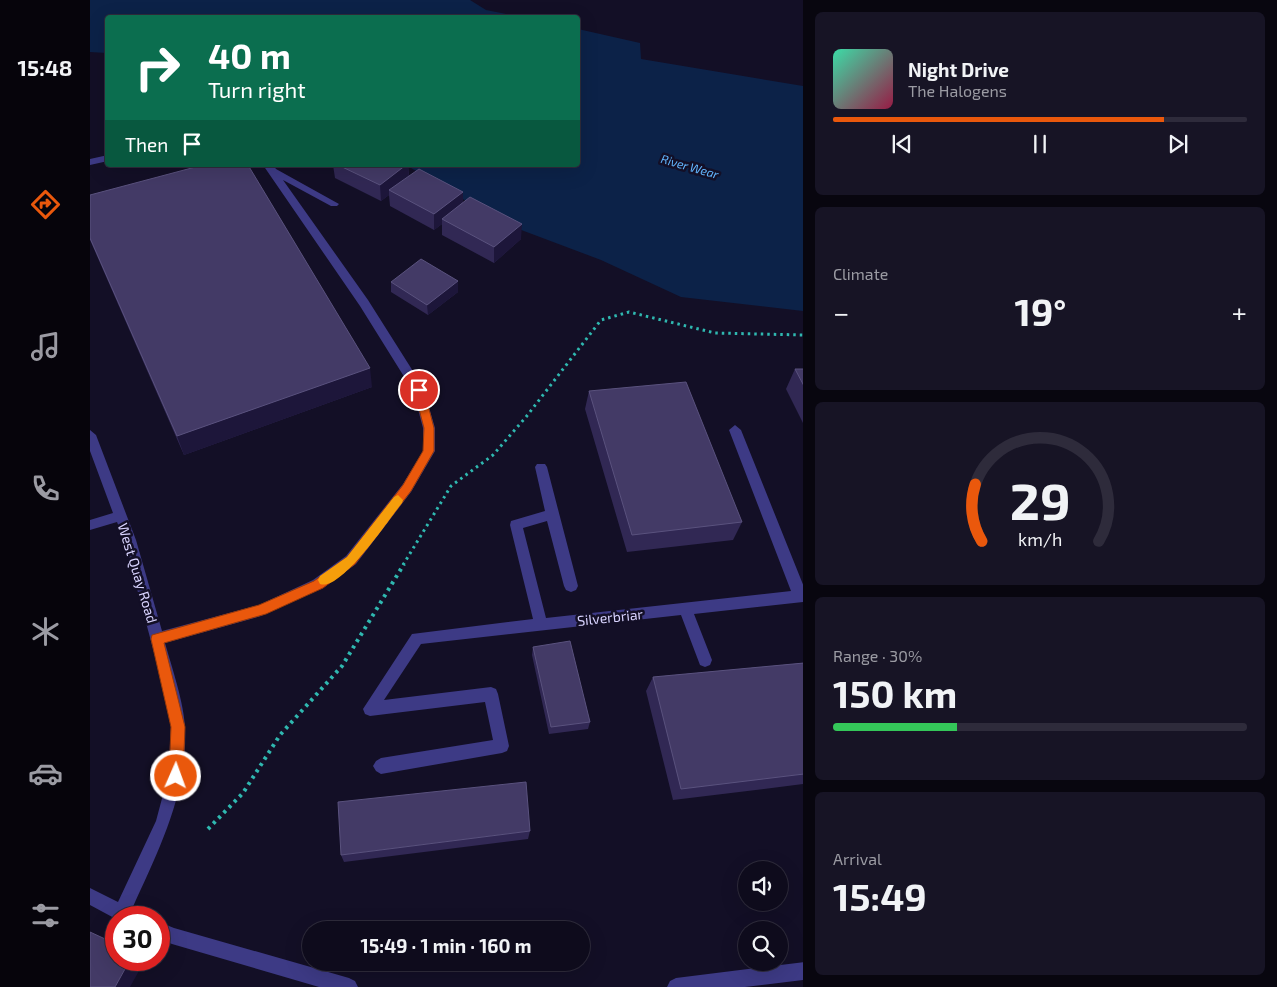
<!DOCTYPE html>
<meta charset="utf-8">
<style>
body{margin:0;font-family:"Exo 2",sans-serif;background:#171425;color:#f1f3f6;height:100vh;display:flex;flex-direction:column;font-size:19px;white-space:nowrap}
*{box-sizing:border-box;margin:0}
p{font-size:16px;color:#9b9ba3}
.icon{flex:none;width:28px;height:28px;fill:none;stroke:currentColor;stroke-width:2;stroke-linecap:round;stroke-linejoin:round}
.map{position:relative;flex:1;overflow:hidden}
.details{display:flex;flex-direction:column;gap:12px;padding:12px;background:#08060f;width:474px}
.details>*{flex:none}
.banner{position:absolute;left:15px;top:15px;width:475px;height:152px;border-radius:5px;box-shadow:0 5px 20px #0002,0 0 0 1px #2e2b3b;background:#0b6e4f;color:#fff;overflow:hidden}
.buttons{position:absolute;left:648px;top:861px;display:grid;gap:10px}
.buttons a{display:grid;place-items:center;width:50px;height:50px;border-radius:50%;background:#0e0b1c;box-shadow:0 5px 20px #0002,0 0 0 1px #2e2b3b;font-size:25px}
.speed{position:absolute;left:15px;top:906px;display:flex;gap:10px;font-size:25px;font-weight:700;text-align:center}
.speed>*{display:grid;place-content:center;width:65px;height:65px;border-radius:50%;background:#0e0b1c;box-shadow:0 5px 20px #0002,0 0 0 1px #2e2b3b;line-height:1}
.speed .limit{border:8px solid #d22;background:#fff;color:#111}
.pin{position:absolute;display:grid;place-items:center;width:42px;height:42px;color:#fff;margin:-21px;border:2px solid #fff;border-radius:50%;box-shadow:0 1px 5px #0007}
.me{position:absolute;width:55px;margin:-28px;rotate:2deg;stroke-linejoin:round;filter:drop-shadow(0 0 4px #0008)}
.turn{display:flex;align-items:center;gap:18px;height:105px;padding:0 20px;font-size:22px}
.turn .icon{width:65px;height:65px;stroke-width:2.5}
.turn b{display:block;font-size:35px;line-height:42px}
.then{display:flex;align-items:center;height:48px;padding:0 20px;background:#0003;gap:10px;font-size:19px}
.big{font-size:38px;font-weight:700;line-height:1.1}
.details .widget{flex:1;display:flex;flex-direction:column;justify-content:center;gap:8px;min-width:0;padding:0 18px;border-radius:8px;background:#171425}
.details .dial{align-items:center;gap:0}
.dial svg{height:130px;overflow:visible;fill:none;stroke:#2e2b3b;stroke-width:7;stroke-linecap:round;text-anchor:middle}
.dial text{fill:#f1f3f6;stroke:none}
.song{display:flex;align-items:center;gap:15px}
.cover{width:60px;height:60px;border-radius:8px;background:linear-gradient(135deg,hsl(160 70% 55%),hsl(340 70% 35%))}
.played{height:5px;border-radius:2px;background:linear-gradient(90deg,#ea580c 80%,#2e2b3b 80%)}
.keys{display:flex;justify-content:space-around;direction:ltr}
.heat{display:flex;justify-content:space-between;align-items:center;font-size:28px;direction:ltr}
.charge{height:8px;border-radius:4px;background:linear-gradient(90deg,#34c759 30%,#2e2b3b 0)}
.trip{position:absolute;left:212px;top:921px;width:288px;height:50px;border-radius:25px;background:#0e0b1c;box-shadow:0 5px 20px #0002,0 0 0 1px #2e2b3b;font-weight:700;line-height:50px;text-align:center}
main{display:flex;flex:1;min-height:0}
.menu{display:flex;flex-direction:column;width:90px;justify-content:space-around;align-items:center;background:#06040b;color:#9b9ba3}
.menu .icon{width:35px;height:35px}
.menu .on{color:#ea580c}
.menu b{font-size:22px;color:#f1f3f6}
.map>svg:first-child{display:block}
.water{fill:#0c2248}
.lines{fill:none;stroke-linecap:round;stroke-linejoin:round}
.path-far1{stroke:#2fb8b0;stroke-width:3;stroke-dasharray:2.5 4;stroke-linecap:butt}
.path{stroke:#2fb8b0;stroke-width:4;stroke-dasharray:3 4.5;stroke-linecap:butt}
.minor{fill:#3d3a85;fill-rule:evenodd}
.wall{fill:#312854}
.shaded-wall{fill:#1d163a}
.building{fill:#433a66;stroke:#5a527e}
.route{fill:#ea580c;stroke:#983908}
.slow{fill:#f59e0b}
.labels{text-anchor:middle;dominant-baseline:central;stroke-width:5;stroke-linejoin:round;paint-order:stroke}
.far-water-label{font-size:12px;font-style:italic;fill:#62b6ff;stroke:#130f26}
.street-label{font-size:14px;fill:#d9d4ff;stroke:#130f26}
</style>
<main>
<nav class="menu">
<b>15:48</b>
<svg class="icon on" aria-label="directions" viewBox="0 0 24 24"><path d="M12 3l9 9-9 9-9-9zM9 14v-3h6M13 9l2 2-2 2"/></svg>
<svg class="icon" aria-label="music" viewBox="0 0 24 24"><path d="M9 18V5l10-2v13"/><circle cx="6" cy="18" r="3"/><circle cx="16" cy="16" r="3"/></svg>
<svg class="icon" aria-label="phone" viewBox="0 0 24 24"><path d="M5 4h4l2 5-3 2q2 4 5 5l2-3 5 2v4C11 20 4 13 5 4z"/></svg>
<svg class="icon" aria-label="climate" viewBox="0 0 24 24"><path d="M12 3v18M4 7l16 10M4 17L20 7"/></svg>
<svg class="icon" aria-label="car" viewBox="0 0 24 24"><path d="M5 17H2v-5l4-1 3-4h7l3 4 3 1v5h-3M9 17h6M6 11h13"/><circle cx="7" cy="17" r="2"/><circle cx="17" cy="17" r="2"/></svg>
<svg class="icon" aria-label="filters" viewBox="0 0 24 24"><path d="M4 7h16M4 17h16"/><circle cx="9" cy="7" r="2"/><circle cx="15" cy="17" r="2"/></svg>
</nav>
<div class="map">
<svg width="714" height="987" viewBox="0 0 714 987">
<rect width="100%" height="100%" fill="#130f26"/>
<path class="water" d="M0 0H380L396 10 432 17 18 18 17 53 0 52Z
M488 29 550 43 551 59 713 86V311L591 297 511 260 413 223 316 165H488Z"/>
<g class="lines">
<path class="path-far1" d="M313 565 361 486 403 455 436 417 511 320 539 312 625 333 714 335"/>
<path class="path" d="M118 829 153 793 190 735 252 666 314 564"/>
<path class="minor" d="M18 155V161L0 165V159Z
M173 165H183L186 169 249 204 247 206H241L193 180 278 300 333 387 345 428V451L321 492 266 564 233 588 171 616 75 643C82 668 94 703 95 728 98 794 68 851 42 909L48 912 50 918 26 919 0 905V888L28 902 66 821 78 776 81 727 70 675 34 540 27 522 0 530V520L23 513 0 451V430L6 435 46 540 72 631 169 605 223 580 256 556 313 484 333 451V428L323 391 270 306Z
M645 425 651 430 714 587V602L604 614 622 660 620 665 615 667 610 665 591 615 331 644 294 700 401 687 406 689 408 694 419 746 417 751 412 753 291 774 286 771 283 766 286 761 291 758 403 740 395 702 280 716 275 714 273 709 322 634 443 619 420 525 421 521 455 511 445 467 447 464H455L457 467 488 586 486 590 481 592 476 590 474 586 457 521 433 528 456 618 701 591 639 430Z
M69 922 84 928 259 978 265 981 268 987H229L82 944 69 939Z
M714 962V980L655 987H577L580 981 586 978Z"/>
</g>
<path class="wall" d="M243 165H318L319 176 373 192V203L431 239 404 263 352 235V224L344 230 300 206 299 195 291 201 245 178Z
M0 195 282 387 94 455 0 240Z
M301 282 368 292 338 315 301 292Z
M705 369H714V425L696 389Z
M499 391 652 522 643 540 537 552 495 409Z
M443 647 500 722 498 729 459 734 442 655Z
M714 663V784L583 800 556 691 563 677Z
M440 831 438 839 254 862 251 855Z"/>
<path class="shaded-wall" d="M316 165H318L319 179 299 190V195L291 201 290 185Z
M373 192V208L352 219V224L344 230V214Z
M432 224 431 239 404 263V247Z
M368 281V292L338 315 337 305Z
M280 368 282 387 94 455 87 436Z
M40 960H55L40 987H25Z"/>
<path class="building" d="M113 165H158L280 368 87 436 0 238V195Z
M248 165H316L290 185Z
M329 169 373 192 344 214 299 190Z
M380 197 432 224 404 247 352 219Z
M331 259 368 281 337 305 301 282Z
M705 369H714V386Z
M596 382 652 522 542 535 499 391Z
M480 641 500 722 461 727 443 647Z
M714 663V774L591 789 563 677Z
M436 782 440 831 251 855 248 802Z
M0 932 26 944V960H40L25 987H0Z"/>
<path class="route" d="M329 386 334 390 344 428V451L321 491 265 564 233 588 176 614 74 643 95 727 93 776 91 781 86 783 81 781 79 776 81 727 61 639 62 635 169 605 224 581 257 557 313 485 333 451 334 428 324 390Z"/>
<path class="slow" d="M308 495 313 500 312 503C299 519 251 592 230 584L228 580 230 576 257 557 304 497Z"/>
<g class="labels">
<g class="far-water-label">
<text transform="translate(600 166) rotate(16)">River Wear</text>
</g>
<g class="street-label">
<text transform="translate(48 573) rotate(73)">West Quay Road</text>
<text transform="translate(520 617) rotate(-6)">Silverbriar</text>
</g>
</g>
</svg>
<div class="buttons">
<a><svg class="icon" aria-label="sound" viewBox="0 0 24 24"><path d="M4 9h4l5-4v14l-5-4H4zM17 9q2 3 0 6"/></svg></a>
<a><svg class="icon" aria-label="search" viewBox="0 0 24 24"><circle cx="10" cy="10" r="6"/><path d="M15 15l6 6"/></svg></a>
</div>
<div class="speed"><div class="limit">30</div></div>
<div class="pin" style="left:329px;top:390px;background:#d93025"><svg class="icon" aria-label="arrive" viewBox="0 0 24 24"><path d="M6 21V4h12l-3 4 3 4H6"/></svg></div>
<svg class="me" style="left:86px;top:776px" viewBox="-20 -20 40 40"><circle r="17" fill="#ea580c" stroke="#fff" stroke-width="3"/><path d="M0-11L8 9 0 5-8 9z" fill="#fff"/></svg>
<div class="trip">15:49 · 1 min · 160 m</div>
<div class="banner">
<div class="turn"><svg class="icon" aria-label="right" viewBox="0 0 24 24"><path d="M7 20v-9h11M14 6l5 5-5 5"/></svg><div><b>40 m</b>Turn right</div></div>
<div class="then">Then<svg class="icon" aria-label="arrive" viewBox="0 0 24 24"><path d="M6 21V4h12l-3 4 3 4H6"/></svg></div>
</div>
</div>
<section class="details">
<div class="widget">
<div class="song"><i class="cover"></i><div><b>Night Drive</b><p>The Halogens</p></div></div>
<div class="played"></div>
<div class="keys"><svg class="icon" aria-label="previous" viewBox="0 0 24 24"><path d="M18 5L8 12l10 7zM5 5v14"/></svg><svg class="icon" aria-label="pause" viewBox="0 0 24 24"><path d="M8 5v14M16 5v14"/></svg><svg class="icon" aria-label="next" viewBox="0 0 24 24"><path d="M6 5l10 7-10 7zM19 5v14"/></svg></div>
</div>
<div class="widget"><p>Climate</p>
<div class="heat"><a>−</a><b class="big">19°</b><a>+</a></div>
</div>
<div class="widget dial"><svg viewBox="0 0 100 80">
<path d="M14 69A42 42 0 1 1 86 69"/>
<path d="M14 69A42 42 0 0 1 10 34" stroke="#ea580c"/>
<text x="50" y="56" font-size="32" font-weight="700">29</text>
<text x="50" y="72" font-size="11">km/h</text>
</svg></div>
<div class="widget"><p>Range · 30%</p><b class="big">150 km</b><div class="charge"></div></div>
<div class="widget"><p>Arrival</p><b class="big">15:49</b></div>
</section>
</main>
